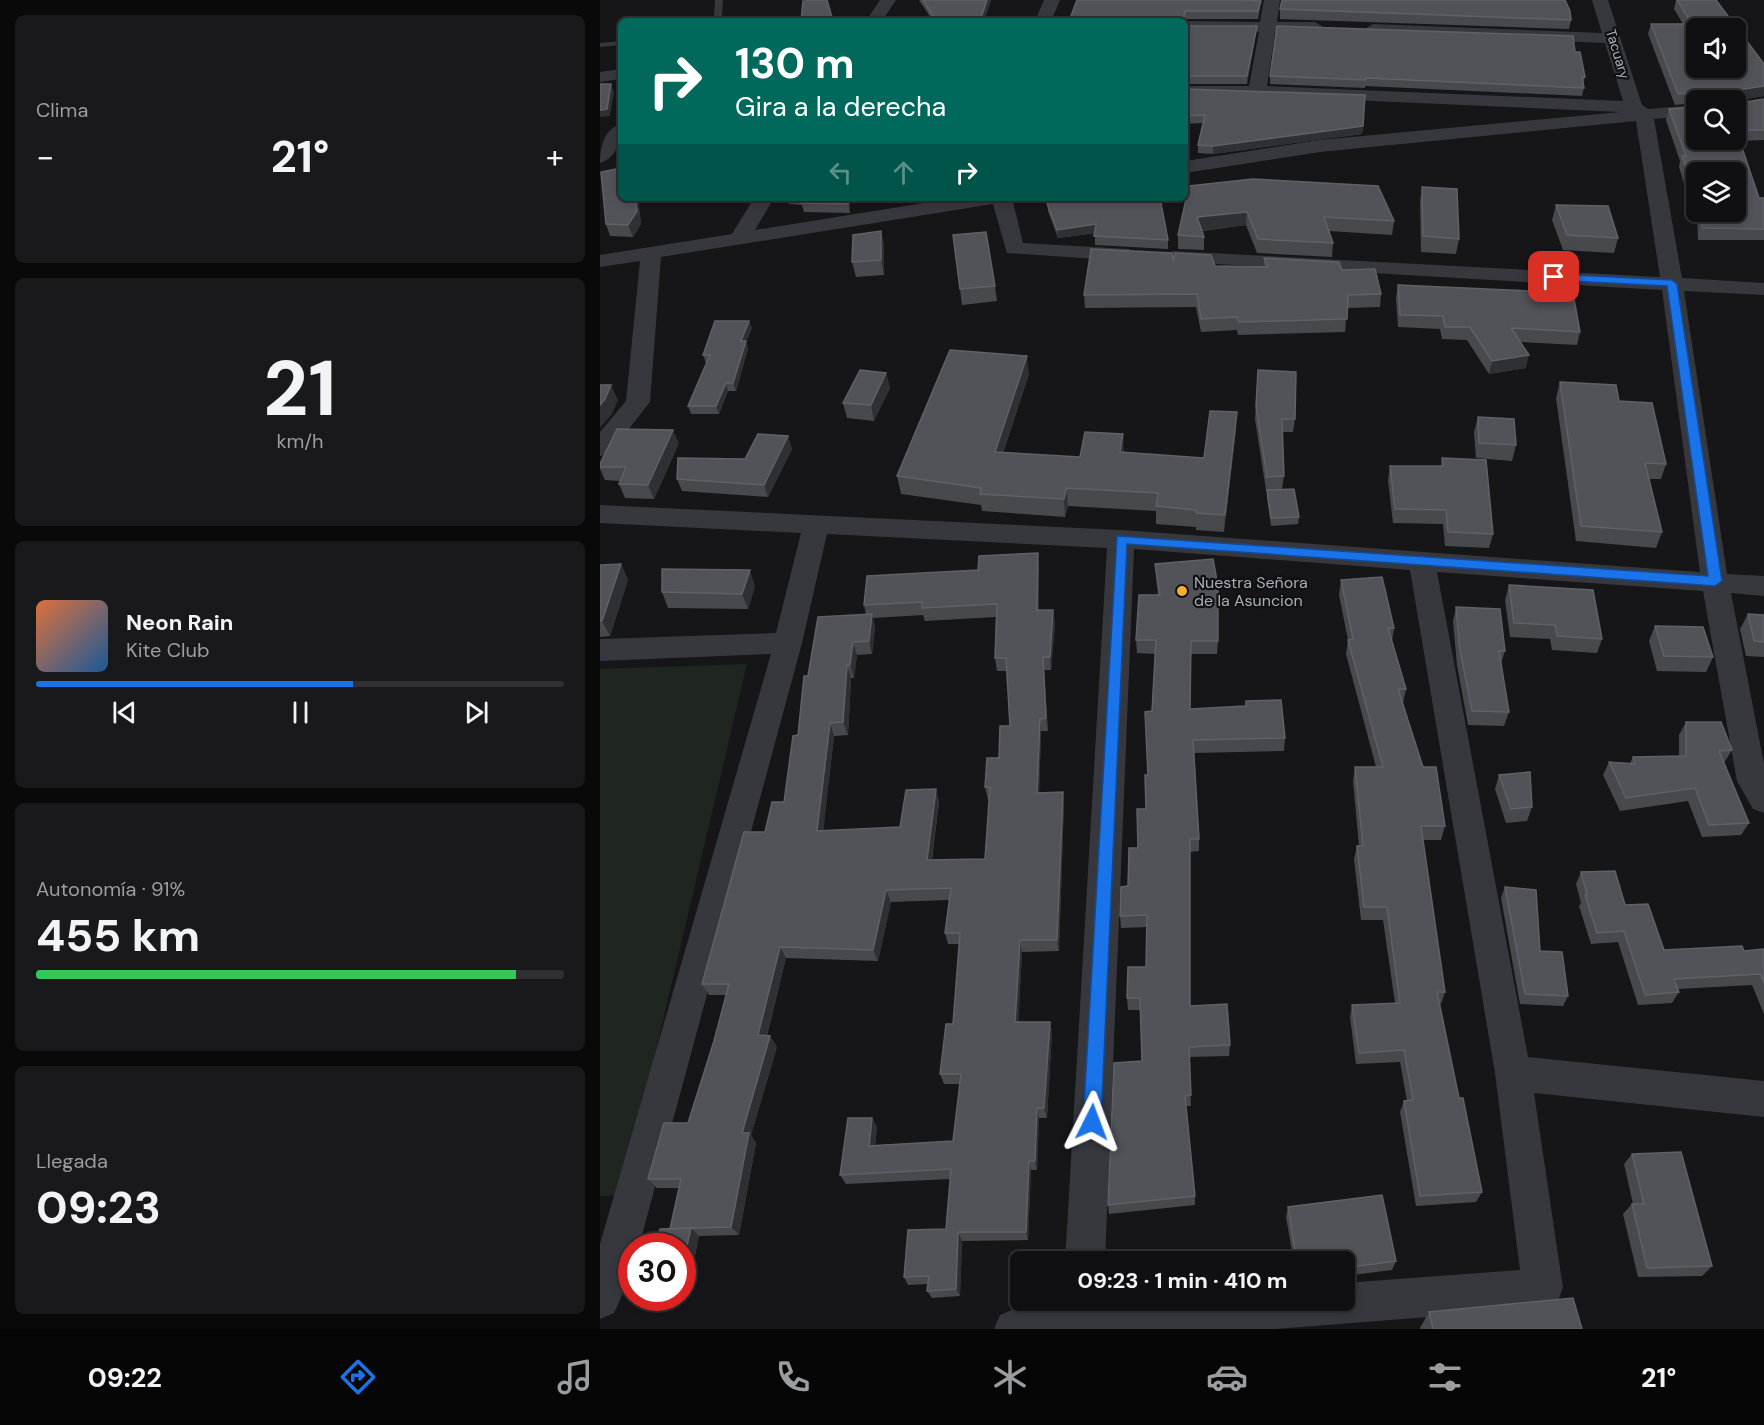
<!DOCTYPE html>
<html lang="es">
<meta charset="utf-8">
<style>
body{margin:0;font-family:"DM Sans",sans-serif;background:#19191b;color:#f1f3f6;height:100vh;display:flex;flex-direction:column;font-size:22px;white-space:nowrap}
*{box-sizing:border-box;margin:0}
p{font-size:20px;color:#9c9d9f}
.icon{flex:none;width:33px;height:33px;fill:none;stroke:currentColor;stroke-width:2;stroke-linecap:round;stroke-linejoin:round}
.map{position:relative;flex:1;overflow:hidden}
.drawer{display:flex;flex-direction:column;gap:15px;padding:15px;background:#09090a;width:600px}
.drawer>*{flex:none}
.guide{position:absolute;left:18px;top:18px;width:570px;height:183px;border-radius:9px;box-shadow:0 3px 9px #0003,0 0 0 2px #303032;background:#00695c;color:#fff;overflow:hidden}
.buttons{position:absolute;left:1086px;top:18px;display:grid;gap:12px}
.buttons a{display:grid;place-items:center;width:60px;height:60px;border-radius:9px;background:#101012;box-shadow:0 3px 9px #0003,0 0 0 2px #303032;font-size:30px}
.speed{position:absolute;left:18px;top:1233px;display:flex;gap:12px;font-size:30px;font-weight:700;text-align:center}
.speed>*{display:grid;place-content:center;width:78px;height:78px;border-radius:50%;background:#101012;box-shadow:0 3px 9px #0003,0 0 0 2px #303032;line-height:1}
.speed .limit{border:9px solid #d22;background:#fff;color:#111}
.pin{position:absolute;display:grid;place-items:center;width:51px;height:51px;color:#fff;margin:-26px;border-radius:12px;box-shadow:0 3px 9px #0006}
.me{position:absolute;width:66px;margin:-33px;rotate:3deg;stroke-linejoin:round;filter:drop-shadow(0 0 4px #0008)}
.turn{display:flex;align-items:center;gap:21px;height:126px;padding:0 18px;font-size:27px}
.turn .icon{width:78px;height:78px;stroke-width:2.5}
.turn b{display:block;font-size:42px;line-height:51px}
.lanes{display:flex;align-items:center;height:57px;padding:0 18px;background:#0003;justify-content:center;gap:30px;direction:ltr}
.lanes .off{opacity:.35}
.big{font-size:45px;font-weight:700;line-height:1.1}
.drawer .tile{flex:1;display:flex;flex-direction:column;justify-content:center;gap:9px;min-width:0;padding:0 21px;border-radius:9px;background:#19191b}
.drawer .dial{align-items:center;gap:0}
.dial b{font-size:78px;line-height:1}
.song{display:flex;align-items:center;gap:18px}
.cover{width:72px;height:72px;border-radius:9px;background:linear-gradient(135deg,hsl(20 70% 55%),hsl(210 70% 35%))}
.played{height:6px;border-radius:3px;background:linear-gradient(90deg,#1a73e8 60%,#303032 60%)}
.keys{display:flex;justify-content:space-around;direction:ltr}
.heat{display:flex;justify-content:space-between;align-items:center;font-size:33px;direction:ltr}
.charge{height:9px;border-radius:4px;background:linear-gradient(90deg,#34c759 91%,#303032 0)}
.trip{position:absolute;left:410px;top:1251px;width:345px;height:60px;border-radius:9px;background:#101012;box-shadow:0 3px 9px #0003,0 0 0 2px #303032;font-weight:700;line-height:60px;text-align:center}
.dock{display:flex;height:96px;justify-content:space-around;align-items:center;background:#060607;color:#9c9d9f}
.dock .icon{width:42px;height:42px}
.dock .selected{color:#1a73e8}
.dock b{font-size:27px;color:#f1f3f6}
main{display:flex;flex:1;min-height:0}
.map>svg:first-child{display:block}
.green{fill:#1e261f}
.lines{fill:none;stroke-linecap:round;stroke-linejoin:round}
.lane{fill:#37383d;fill-rule:evenodd}
.street{fill:#37383d;fill-rule:evenodd}
.wall{fill:#47494d;fill-rule:evenodd}
.shaded-wall{fill:#2f3033}
.building{fill:#525359;stroke:#5f6168;stroke-width:1.5;fill-rule:evenodd}
.route{fill:#1a73e8;stroke:#114b97;stroke-width:1.5}
.poi-dot{fill:#f2b134;stroke:#111113;stroke-width:2}
.labels{text-anchor:middle;dominant-baseline:central;stroke-width:4.5;stroke-linejoin:round;paint-order:stroke}
.far-street-label{font-size:14px;fill:#a8adb8;stroke:#111113}
.poi-label{font-size:16px;fill:#a8adb8;stroke:#111113;text-anchor:start}
</style>
<main>
<section class="drawer">
<div class="tile"><p>Clima</p>
<div class="heat"><a>−</a><b class="big">21°</b><a>+</a></div>
</div>
<div class="tile dial"><b>21</b><p>km/h</p></div>
<div class="tile">
<div class="song"><i class="cover"></i><div><b>Neon Rain</b><p>Kite Club</p></div></div>
<div class="played"></div>
<div class="keys"><svg class="icon" aria-label="previous" viewBox="0 0 24 24"><path d="M18 5L8 12l10 7zM5 5v14"/></svg><svg class="icon" aria-label="pause" viewBox="0 0 24 24"><path d="M8 5v14M16 5v14"/></svg><svg class="icon" aria-label="next" viewBox="0 0 24 24"><path d="M6 5l10 7-10 7zM19 5v14"/></svg></div>
</div>
<div class="tile"><p>Autonomía · 91%</p><b class="big">455 km</b><div class="charge"></div></div>
<div class="tile"><p>Llegada</p><b class="big">09:23</b></div>
</section>
<div class="map">
<svg width="1164" height="1329" viewBox="0 0 1164 1329">
<rect width="100%" height="100%" fill="#161618"/>
<path class="green" d="M147 664 22 1195 0 1196V669Z"/>
<g class="lines">
<path class="lane" d="M115 0H123L122 17 118 21H109L114 16Z
M21 41V45L0 47V43Z"/>
<path class="street" d="M280 0H296L282 21H266Z
M444 0H460L451 21H435Z
M664 0H680L677 22H715L723 27 715 32H675L667 86 1023 101 1005 43 773 34 765 29 773 24 1002 33 992 0H1008L1042 105 1048 109 1096 105V115L1054 119 1082 278 1164 283V295L1084 291 1127 574 1164 576V596L1131 593 1164 764V813L1153 809 1137 781 1103 591 837 572 928 1057 1164 1081V1117L934 1093 963 1288 957 1302 943 1308 676 1329H394L400 1315 414 1309 518 1300H744V1283L920 1270 895 1073 810 570 534 549 505 1262H465L507 548 227 534 202 643 39 1246H32V1273L14 1313 0 1319V1244L171 654 0 661V639L176 633 201 533 0 523V505L521 530 1100 572 1062 290 567 261 564 257 567 253 574 251 1060 277 1036 121 720 152 585 173V161L720 140 1020 112 657 96H585V86H649L659 32 585 31V21L660 22Z
M21 69V79L0 82V72Z
M21 124C21 140 17 158 0 163 0 147 4 129 21 124Z
M154 198H174L155 230 355 198H412L423 243 528 249 535 251 538 255 535 259 528 261 407 253 393 204 61 257 50 402 9 454 0 456V432L26 401 40 261 0 267V255L132 234Z"/>
</g>
<path class="wall" d="M319 0H391L384 21H333Z
M477 0 660 8 658 19H585Z
M1076 0H1116L1164 64V96L1139 100 1140 103 1164 99V140L1139 141 1159 198H1164V240H1098L1097 212H1136L1096 172V210V204L1090 203 1079 167 1080 161 1066 120 1069 109 1096 107 1136 100H1096V103L1075 105 1048 34 1051 24H1083L1074 9Z
M680 9 971 20 969 29 680 19Z
M585 26H657L656 33 647 84H585Z
M975 52 985 77 983 83 984 88 982 96 765 86V88L670 84V76Z
M585 89 763 126 762 134 613 154 598 153V145L603 123 585 124Z
M589 186 794 221 792 235 729 231 733 243 732 257 657 253 646 225 602 231 604 237V250L578 249V235Z
M822 187 859 239 856 254 821 252 820 202Z
M21 198H38L41 224 33 237 10 236 6 224Z
M187 198H250V213L204 212 202 205 189 204Z
M447 203 568 240V249L495 245V233L458 238 448 211Z
M956 205 1018 238 1014 253 963 250 952 220Z
M281 231 284 246V275L256 277 252 262Z
M664 258 742 270 781 294 780 307 747 308 745 332 638 335 637 330 601 332 596 307 485 308 484 295 573 261 615 266 664 267Z
M798 285 980 332 977 345 920 342 926 368 889 374 867 340 842 339 840 329 798 327 796 298Z
M395 286 397 301 362 305 360 289Z
M149 321 152 328 146 342 148 349 136 391H128L119 414H91L88 406 107 363H106L103 355Z
M658 370 695 419 693 432H682L684 476 682 489 669 490 699 517 698 524 671 526 667 498V490H666L655 419Z
M286 373 290 388 274 421 247 418 243 403Z
M429 374 403 453 480 457 524 453 604 458 636 430 624 532 596 530V527L556 524V511L468 506 465 517 382 511 381 505 301 494 297 476Z
M960 382 1019 401 1066 464 1061 479H1049L1062 532 1056 548 976 541 956 398Z
M878 417 916 445 912 461 876 458 874 432Z
M188 436 192 449 168 497 82 491 77 479 145 459Z
M79 443 54 499 25 498 19 484 20 481 5 480 0 469V464Z
M842 458 893 534 889 548 845 546 843 524 793 523 788 480 790 466H841Z
M21 564 28 580 10 636 0 637V565Z
M555 564 618 641 617 654H591L590 709 645 706 646 701 685 738 684 751 594 753 599 839V851L590 852V1006L630 1045 629 1056 589 1057 591 1106H586L595 1196V1205L509 1214 508 1205 542 1061 540 1010H528L527 998 546 967 547 927 521 928 520 916 538 848 546 809 555 654 537 653 536 640 558 595 556 578Z
M439 566V610H453L455 623 451 670H444L448 731H441L439 792 464 804 459 951 422 952 418 1022H450L452 1032 447 1118H439L437 1170H431L428 1240 362 1241 360 1296 332 1298 327 1291 328 1284 308 1285 304 1277 346 1229 350 1179 246 1184 240 1175 272 1118 277 1127 275 1145 353 1141 360 1084H344L340 1074 353 1024 360 944H348L345 933 349 900 291 902 278 961 186 958 167 1036H170L177 1047 151 1135 156 1143 139 1235 99 1236 87 1294H82V1246L70 1229 79 1188H57L48 1179 88 1123 114 1041 126 995H109L102 984 165 832 184 802 198 735 208 676 266 615 264 605 378 570ZM323 615 325 621 396 617 395 658 397 671H407L410 726 399 758 385 787 388 800H389L385 859 332 860 339 802 336 789 300 827 223 830 234 736 248 735 251 678H254L257 655 272 654 275 628 273 618Z
M741 580 794 628 792 641 806 689 803 703H802L823 767 845 826 841 840H823L845 992 841 1004H840L859 1098 882 1192 876 1202 816 1206 800 1112 804 1101H807L800 1062 756 1064 750 1017 752 1005 795 1003 783 920H761L754 859 757 846H759L753 781 755 767H776L746 654 748 640 739 595Z
M909 585 1002 639 997 653 952 650 950 639 910 637 905 600Z
M155 586 148 609 68 608 62 592Z
M856 607 905 651 901 663 909 712 904 726 868 725 857 665 853 621Z
M1148 614 1164 615V657L1146 656 1140 629Z
M1055 626 1113 657 1106 672 1057 671 1049 641Z
M1086 722 1132 750 1124 763 1149 823 1141 835 1102 837 1088 801 1020 811 1003 775 1009 762 1030 763 1033 757 1079 756V735Z
M899 775 932 807 927 821 906 823 895 789Z
M981 872 1025 905 1064 950 1144 951 1164 949V1014L1152 985 1078 989 1079 992 1072 1003 1038 1005 1018 942 991 944 979 906 981 903 976 884Z
M905 887 940 951 968 996 963 1006 920 1004 901 898Z
M1032 1154 1112 1266 1102 1276 1038 1277 1023 1214 1032 1204H1033L1024 1164Z
M688 1207 796 1261 792 1270 744 1276V1262H694L686 1217Z
M829 1312 982 1329H820V1328Z"/>
<path class="shaded-wall" d="M387 0H391L384 21H380Z
M657 26 656 33 647 84V76Z
M11 84 14 92 10 116 0 117V110Z
M1164 86V96L1136 101 1137 90Z
M763 126 762 134 613 154V146Z
M35 198H38L41 224 33 237 28 225Z
M248 198H250V213L248 204Z
M647 212 646 225 597 231V217Z
M496 224 497 233 458 238 457 230Z
M281 231 284 246V275L281 260Z
M149 321 152 328 146 342 148 349 136 391 133 383 141 341Z
M929 355 926 368 889 374 892 361Z
M427 356 429 374 397 470 395 452Z
M286 373 290 388 274 421 271 405Z
M126 383 128 391 119 414 116 406Z
M11 385 18 400 12 414 0 428V405Z
M637 412 636 430 624 532 625 515Z
M73 430 79 443 54 499 48 485Z
M523 434 524 452 521 470 520 452Z
M188 436 192 449 168 497 164 485Z
M466 488 468 506 465 517 464 499Z
M438 553 439 566V623L437 610Z
M21 564 28 580 10 636 2 621Z
M150 570 155 586 148 609 142 594Z
M453 610 455 623 451 670 450 657Z
M272 614 275 628 272 654 269 641Z
M253 642 257 655 254 678 250 665Z
M443 657 444 670 448 731 446 718Z
M247 665 251 678 248 735 243 722Z
M440 719 441 731 439 805 437 793Z
M230 723 234 736 222 843 217 831Z
M336 789 339 802 330 872 327 860Z
M463 792 464 804 459 951 457 940Z
M286 890 291 902 278 961 273 950Z
M420 940 422 952 418 1033 415 1022Z
M180 947 186 958 164 1046 158 1035Z
M450 1022 452 1032 447 1118 444 1108Z
M170 1036 177 1047 151 1135 156 1143 139 1235 131 1227 142 1133Z
M437 1108 439 1118 437 1170 435 1161Z
M272 1118 277 1127 274 1155 269 1146Z
M429 1161 431 1170 428 1240 426 1232Z
M91 1228 99 1236 87 1294 82 1290V1267Z
M358 1232 362 1241 360 1296 356 1289Z"/>
<path class="building" d="M207 0H227L233 21H201L203 1H207Z
M323 0H387L380 21H334L335 19Z
M477 0H643L661 1 658 11H585L583 21H469Z
M682 0H965L970 11 971 20 680 9Z
M1077 0H1116L1164 64V86L1137 90 1140 103 1164 99V130H1136L1159 198H1164V229L1102 228 1101 212H1136V172H1096V193L1094 192 1082 156H1086L1069 109 1096 107V140H1136V100H1101L1102 94 1099 92 1078 94 1051 24H1092ZM1096 28H1136V68H1096Z
M585 26H657L647 76H585Z
M677 26 973 36 975 52H980L985 77H982L984 88 766 78V80L670 76Z
M0 84H11L7 109 0 110Z
M585 89 765 95 763 126 613 146 598 145 605 115 585 116Z
M21 168V198H35L37 211 28 225 6 224 1 172Z
M653 179 778 186 794 221 724 217 733 243 658 239 647 212 597 217 604 237 578 235 589 186Z
M822 187 857 189 859 239 823 236Z
M204 198H248V204L201 203Z
M476 198H560L568 240 494 236 496 224 457 230 447 203Z
M956 205 1008 206 1018 238 967 235Z
M281 231V260L252 262 253 235Z
M386 232 395 286 360 289 353 235Z
M491 249 572 253 573 261 575 253 611 255 615 266 668 267 664 258 739 262 742 270 775 269 781 294 748 295 747 319 639 322 637 317 601 319 597 294 484 295Z
M798 285 973 293 980 332 911 328 929 355 892 361 870 327H845L843 316 800 315Z
M115 321H149L141 341H146L133 383H126L116 406H88L110 355H103Z
M350 350 427 356 395 452 480 457 485 432 523 434 520 452 604 458 610 411 637 412 625 515 596 513V510L556 506 558 493 466 488 464 499 380 494 381 488 297 476Z
M260 370 286 373 271 405 243 403Z
M658 370 696 372 695 419H682L684 476 667 477 656 406Z
M960 382 1016 385 1019 401 1052 403 1066 464 1045 463 1062 532 981 526Z
M0 385H11L5 399 0 405Z
M878 417 914 419 916 445 879 443Z
M17 429 73 430 48 485 19 484 26 467H0V464Z
M158 434 188 436 164 485 77 479 78 458 145 459Z
M842 458 886 460 893 534 848 532 846 510 795 509 790 466H843Z
M694 489 699 517 671 518 667 490Z
M438 553 437 610H453L450 657H443L446 718 440 719 437 793 463 792 457 940H420L415 1022H450L444 1108H437L435 1161H429L426 1232H358L356 1289 327 1291 329 1276 304 1277 308 1230 346 1229 351 1169 240 1175 248 1118H272L269 1146 353 1141 361 1074H340L346 1024H353L360 933H345L351 888 286 890 273 950 180 947 158 1035 170 1036 142 1133H149L131 1227 70 1229 81 1179H48L64 1123H88L114 1041 129 984H102L144 832H165L172 802H184L193 736 198 735 204 676H208L218 617 272 614 269 641 253 642 250 665H247L243 722 230 723 217 831 300 827 306 790 336 789 327 860 385 859 390 787H385L387 758H399L400 726H410L406 658H395L397 604 322 608V602L264 605 267 576 378 570 379 556Z
M613 559 618 586V641H591L590 709 646 706V701L681 700 685 738 593 740 599 839H590V1006L627 1004 630 1045 589 1047 591 1095 585 1096 595 1196 508 1205 514 1063 542 1061 540 998H527L528 967H546L547 915 520 916 521 887 528 886 529 848H538L537 809H546L545 775H548L545 712 552 711 556 640H536L539 595H560L555 564Z
M21 564 2 621H0V565Z
M62 569 150 570 142 594 62 592Z
M782 577 794 628H788L806 689H798L823 767H836L845 826H821L845 992H837L859 1098H863L882 1192 820 1196 804 1101 813 1100 804 1050 759 1053 752 1005 800 1003 787 907H764L757 846H763L755 767H783L748 640 753 639 741 580Z
M909 585 993 590 1002 639 957 636 955 625 914 623Z
M856 607 900 609 905 651H899L909 712 872 711 860 650Z
M1148 614 1164 615V642L1154 641Z
M1055 626 1103 627 1113 657 1064 656Z
M1086 722H1121L1132 750 1119 751 1149 823 1109 825 1095 788 1026 798 1009 762 1035 764 1033 757 1086 756Z
M930 772 932 807 911 809 899 775Z
M1015 871 1025 905 1048 904 1064 950 1142 946 1144 951 1164 949V983L1160 974 1074 979 1079 992 1045 995 1024 931 997 933 985 895H987L981 872Z
M905 887 936 890 940 951 962 952 968 996 925 994Z
M1081 1152 1112 1266 1047 1268 1032 1204H1044L1032 1154Z
M782 1195 796 1261 744 1268V1262H697L688 1207Z
M91 1228 82 1267V1246H56L60 1229Z
M973 1298 982 1329H833L829 1312Z"/>
<path class="route" d="M954 274 1072 280 1077 284 1122 581 1115 586 527 544 501 1122 498 1128 492 1131 486 1128 483 1122 517 536 1108 576 1067 286 951 280 949 277Z"/>
<circle class="poi-dot" cx="582" cy="591" r="6"/>
<g class="labels">
<g class="far-street-label">
<text transform="translate(1018 54) rotate(73)">Tacuary</text>
</g>
<g class="poi-label">
<text x="594" y="582">Nuestra Señora<tspan x="594" dy="18">de la Asuncion</tspan></text>
</g>
</g>
</svg>
<div class="buttons">
<a><svg class="icon" aria-label="sound" viewBox="0 0 24 24"><path d="M4 9h4l5-4v14l-5-4H4zM17 9q2 3 0 6"/></svg></a>
<a><svg class="icon" aria-label="search" viewBox="0 0 24 24"><circle cx="10" cy="10" r="6"/><path d="M15 15l6 6"/></svg></a>
<a><svg class="icon" aria-label="layers" viewBox="0 0 24 24"><path d="M12 4l9 5-9 5-9-5zM3 14l9 5 9-5"/></svg></a>
</div>
<div class="speed"><div class="limit">30</div></div>
<div class="pin" style="left:954px;top:277px;background:#d93025"><svg class="icon" aria-label="arrive" viewBox="0 0 24 24"><path d="M6 21V4h12l-3 4 3 4H6"/></svg></div>
<svg class="me" style="left:492px;top:1122px" viewBox="-20 -20 40 40"><path d="M0-17L14 15 0 8-14 15z" fill="#1a73e8" stroke="#fff" stroke-width="4"/></svg>
<div class="trip">09:23 · 1 min · 410 m</div>
<div class="guide">
<div class="turn"><svg class="icon" aria-label="right" viewBox="0 0 24 24"><path d="M7 20v-9h11M14 6l5 5-5 5"/></svg><div><b>130 m</b>Gira a la derecha</div></div>
<div class="lanes"><svg class="icon off" aria-label="left" viewBox="0 0 24 24"><path d="M17 20v-9H6M10 6l-5 5 5 5"/></svg><svg class="icon off" aria-label="ahead" viewBox="0 0 24 24"><path d="M12 20V5M6 11l6-6 6 6"/></svg><svg class="icon" aria-label="right" viewBox="0 0 24 24"><path d="M7 20v-9h11M14 6l5 5-5 5"/></svg></div>
</div>
</div>
</main>
<nav class="dock">
<b>09:22</b>
<svg class="icon selected" aria-label="directions" viewBox="0 0 24 24"><path d="M12 3l9 9-9 9-9-9zM9 14v-3h6M13 9l2 2-2 2"/></svg>
<svg class="icon" aria-label="music" viewBox="0 0 24 24"><path d="M9 18V5l10-2v13"/><circle cx="6" cy="18" r="3"/><circle cx="16" cy="16" r="3"/></svg>
<svg class="icon" aria-label="phone" viewBox="0 0 24 24"><path d="M5 4h4l2 5-3 2q2 4 5 5l2-3 5 2v4C11 20 4 13 5 4z"/></svg>
<svg class="icon" aria-label="climate" viewBox="0 0 24 24"><path d="M12 3v18M4 7l16 10M4 17L20 7"/></svg>
<svg class="icon" aria-label="car" viewBox="0 0 24 24"><path d="M5 17H2v-5l4-1 3-4h7l3 4 3 1v5h-3M9 17h6M6 11h13"/><circle cx="7" cy="17" r="2"/><circle cx="17" cy="17" r="2"/></svg>
<svg class="icon" aria-label="filters" viewBox="0 0 24 24"><path d="M4 7h16M4 17h16"/><circle cx="9" cy="7" r="2"/><circle cx="15" cy="17" r="2"/></svg>
<b>21°</b>
</nav>
